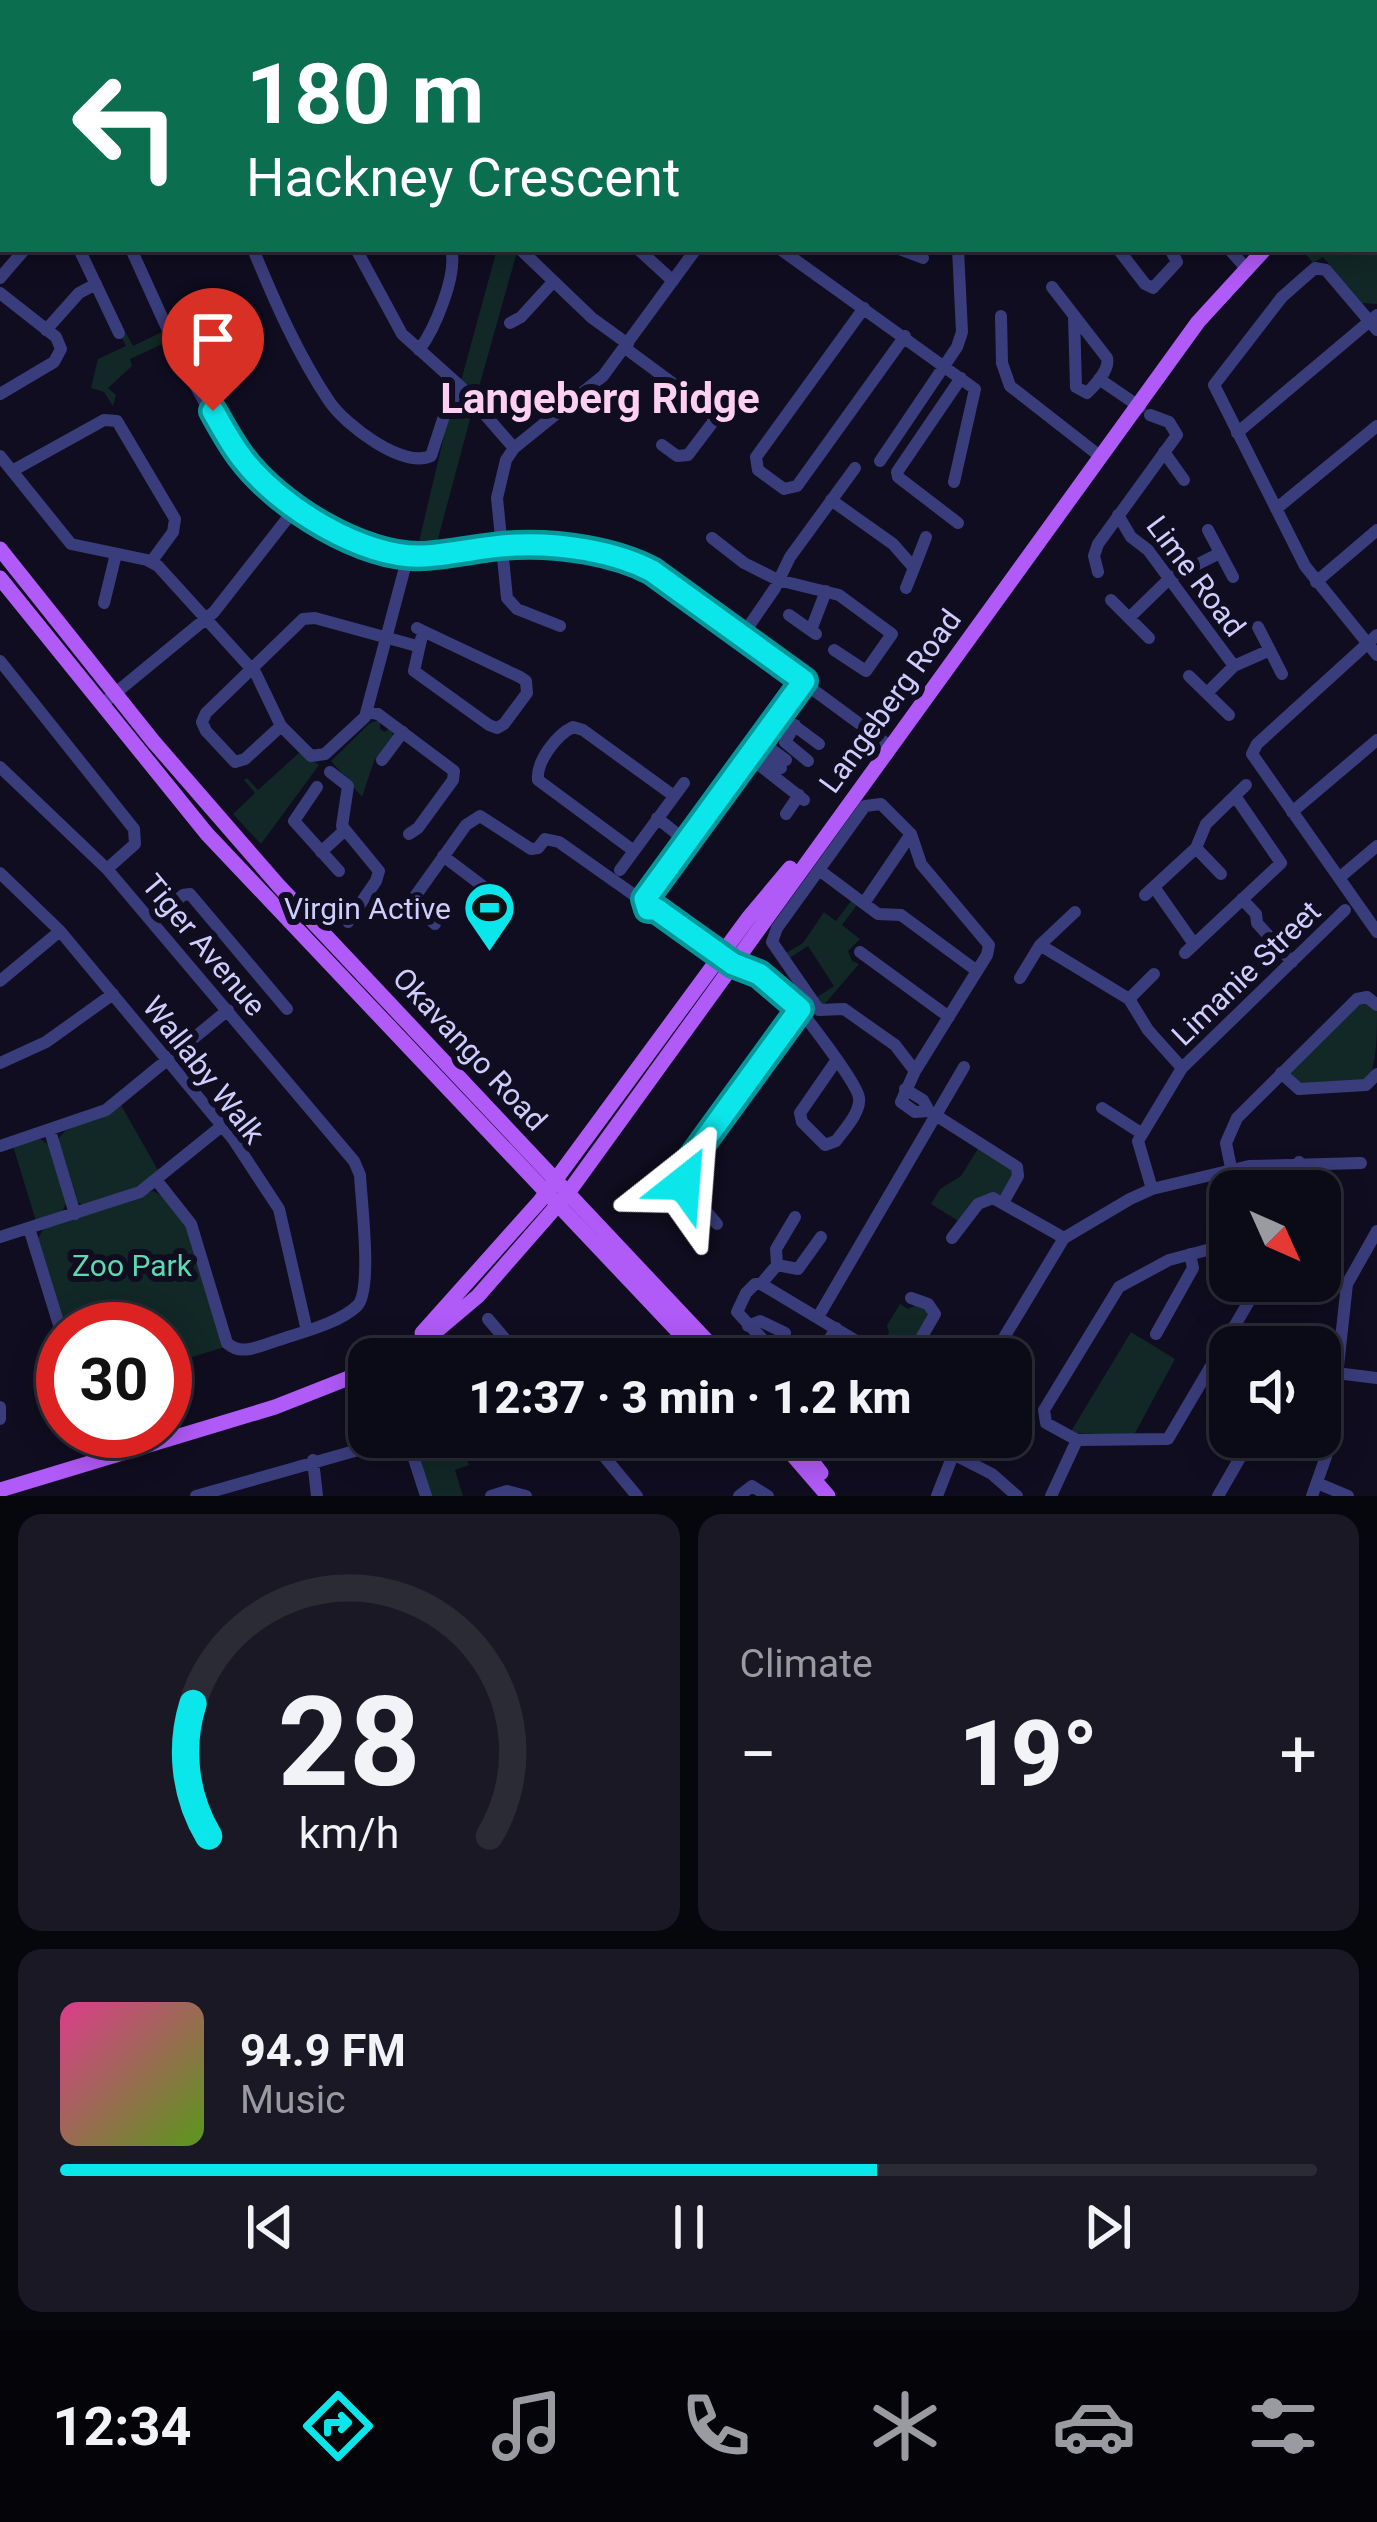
<!DOCTYPE html>
<meta charset="utf-8">
<style>
body{margin:0;font-family:Roboto,sans-serif;background:#191824;color:#f1f3f6;height:100vh;display:flex;flex-direction:column;font-size:45px;white-space:nowrap}
*{box-sizing:border-box;margin:0}
p{font-size:39px;color:#9a9aa1}
.icon{flex:none;width:66px;height:66px;fill:none;stroke:currentColor;stroke-width:2;stroke-linecap:round;stroke-linejoin:round}
.map{position:relative;height:1496px;overflow:hidden}
.drawer{display:flex;flex-direction:column;gap:18px;padding:18px;background:#06060d;flex:1}
.drawer>*{flex:none}
.hud{position:absolute;left:0px;top:0px;width:1377px;height:252px;box-shadow:0 6px 30px #0003,0 0 0 3px #2b2b36;background:#0b6e4f;color:#fff;overflow:hidden}
.needle{width:78px;rotate:135deg}
.controls{position:absolute;left:1209px;top:1170px;display:grid;gap:24px}
.controls a{display:grid;place-items:center;width:132px;height:132px;border-radius:24px;background:#0b0a17;box-shadow:0 6px 30px #0003,0 0 0 3px #2b2b36;font-size:60px}
.speed{position:absolute;left:36px;top:1302px;display:flex;gap:24px;font-size:60px;font-weight:700;text-align:center}
.speed>*{display:grid;place-content:center;width:156px;height:156px;border-radius:50%;background:#0b0a17;box-shadow:0 6px 30px #0003,0 0 0 3px #2b2b36;line-height:1}
.speed .limit{border:18px solid #d22;background:#fff;color:#111}
.pin{position:absolute;display:grid;place-items:center;width:102px;height:102px;color:#fff;margin:-123px -51px;border-radius:50% 50% 50% 0;rotate:-45deg;box-shadow:0 0 12px #0007}
.pin .icon{rotate:45deg}
.me{position:absolute;width:132px;margin:-66px;rotate:28deg;stroke-linejoin:round;filter:drop-shadow(0 0 9px #0008)}
.turn{display:flex;align-items:center;gap:42px;height:252px;padding:0 48px;font-size:54px}
.turn .icon{width:156px;height:156px;stroke-width:2.5}
.turn b{display:block;font-size:84px;line-height:102px}
.big{font-size:90px;font-weight:800;line-height:1.1}
.drawer .widget{flex:1;display:flex;flex-direction:column;justify-content:center;gap:18px;min-width:0;padding:0 42px;border-radius:24px;background:#191824}
.drawer .dial{align-items:center;gap:0}
.dial svg{height:312px;overflow:visible;fill:none;stroke:#2b2b36;stroke-width:7;stroke-linecap:round;text-anchor:middle}
.dial text{fill:#f1f3f6;stroke:none}
.song{display:flex;align-items:center;gap:36px}
.cover{width:144px;height:144px;border-radius:18px;background:linear-gradient(135deg,hsl(330 70% 55%),hsl(90 70% 35%))}
.played{height:12px;border-radius:6px;background:linear-gradient(90deg,#0be6eb 65%,#2b2b36 65%)}
.keys{display:flex;justify-content:space-around;direction:ltr}
.heat{display:flex;justify-content:space-between;align-items:center;font-size:66px;direction:ltr}
.drawer .tiles{flex:1;display:grid;gap:18px;grid-template-columns:1fr 1fr}
.widget:last-child{grid-column:span 2}
.trip{position:absolute;left:348px;top:1338px;width:684px;height:120px;border-radius:24px;background:#0b0a17;box-shadow:0 6px 30px #0003,0 0 0 3px #2b2b36;font-weight:800;line-height:120px;text-align:center}
.menu{display:flex;height:192px;justify-content:space-around;align-items:center;background:#040409;color:#9a9aa1}
.menu .icon{width:84px;height:84px}
.menu .active{color:#0be6eb}
.menu b{font-size:54px;color:#f1f3f6}
.map>svg:first-child{display:block}
.green{fill:#112826}
.lines{fill:none;stroke-linecap:round;stroke-linejoin:round}
.minor{stroke:#3a3d7c;stroke-width:12}
.major{stroke:#b05af7;stroke-width:15}
.route-casing{stroke:#079699;stroke-width:30}
.route{stroke:#0be6eb;stroke-width:21}
.labels{text-anchor:middle;dominant-baseline:central;stroke-width:12;stroke-linejoin:round;paint-order:stroke}
.street-label{font-size:30px;fill:#cfcdfd;stroke:#0f0d1f}
.poi-label{font-size:30px;fill:#cfcdfd;stroke:#0f0d1f;text-anchor:end}
.park-label{font-size:30px;fill:#5dd9b0;stroke:#0f0d1f}
.district-label{font-size:42px;font-weight:bold;fill:#fdcff0;stroke:#0f0d1f}
</style>
<div class="map">
<svg width="1377" height="1496" viewBox="0 0 1377 1496">
<rect width="100%" height="100%" fill="#0f0d1f"/>
<path class="green" d="M1377 168V304L1362 303 1323 257 1313 263 1301 249H1374Z
M497 249 517 252 477 394H473L461 381Z
M164 331 169 341 130 359 132 366 108 388 116 395 113 406 104 392 91 388 98 359 126 346 121 336 126 333 133 346Z
M466 402 473 408 435 550H417L448 419 456 404Z
M380 720V729L385 732 390 728 394 737 374 761 362 797 331 761 370 723Z
M300 752 319 765 261 844 233 814 255 793 244 780 247 778 258 790Z
M851 901 857 905 842 925 860 939 848 951 852 961 859 964 823 1006 814 999 834 986 808 946 788 959 784 954 803 943 824 912 836 921Z
M1363 1000 1377 1009C1377 1034 1377 1062 1368 1081L1303 1086 1290 1078 1289 1070Z
M121 1105 159 1172 132 1191 82 1205 78 1202 58 1139 65 1131Z
M40 1139 49 1145 67 1201 62 1212 36 1221 13 1146Z
M979 1147 1014 1171 1001 1194 984 1196 963 1224 931 1204 940 1189 961 1176Z
M153 1191C195 1208 212 1306 225 1347L165 1365V1329H65L37 1240 44 1228Z
M900 1304 908 1309 918 1304 931 1312 904 1359H893L878 1350 889 1333 887 1325Z
M1131 1332 1175 1359 1134 1435 1070 1433Z
M420 1437H461L469 1465 455 1470 463 1496H430L415 1449Z"/>
<g class="lines">
<path class="minor" d="M61 0 64 3
M410 0 411 3
M607 0 610 3
M828 0 831 3
M1109 0 1123 3
M1234 0 1236 3
M1351 0 1354 3
M352 3 359 0
M513 3V0
M646 3 648 0
M727 3 729 0
M808 3 810 0
M1374 7 1377 5
M1374 28 1377 32
M1374 66 1377 70
M1374 81 1377 82
M1374 101 1377 102
M1374 112 1377 115
M0 206 3 204
M131 249C163 318 196 401 243 460 281 507 364 560 426 556 456 554 486 546 517 545 559 543 615 551 652 571L891 747
M253 249C274 300 298 355 329 401 345 425 403 469 431 456L446 410 461 387
M356 249 402 334 461 387 514 448
M520 249 592 318 628 344
M638 249 673 281
M780 249 975 389 954 482
M899 249 923 258
M1118 249 1145 284 1153 288 1177 262 1170 249
M1229 249 1245 267
M80 251 119 333
M0 278 25 249
M1052 287 1107 358C1110 370 1095 385 1087 393L1076 387 1074 316
M0 293 56 337 61 349 54 362 0 394
M864 308 756 457 758 470 784 489 797 486 905 336
M1001 316 1002 363 1010 386 1101 457
M510 323 521 317 553 282
M46 330 79 293 96 284
M1377 330 1326 270 1315 268 1282 297 1214 385 1305 566 1377 655
M625 348 713 413V422L688 455 677 456 662 445
M419 350C435 329 458 274 451 249
M1099 379 1140 407
M1237 433 1377 315
M1164 452 1184 480
M0 456 71 544 147 560 158 566 256 674 281 726 311 756 325 754 365 717 408 556
M880 461 957 347 962 332 958 249
M12 471 104 420 117 421 175 519 173 532 151 562
M831 500 893 544 914 568 906 588
M1276 509 1377 426
M1118 515 1131 537 1148 550 1234 666
M958 523 898 477 897 472 961 378
M1208 530 1233 577
M712 538 744 563 778 580 839 595 892 634 866 671 834 650
M914 568 926 537
M1098 572 1094 556 1098 544 1177 435 1169 422 1150 415
M1316 582 1377 530
M1111 600 1149 638
M104 603 116 554
M789 615 816 634
M1129 618 1170 578 1220 553
M560 626 517 609 507 598 497 498 506 460 514 448 603 376 696 249
M1258 627 1282 674
M417 628 423 631 520 677 526 681 527 693 504 724 497 728 489 725 414 671 423 631
M811 630 826 591
M1377 635 1257 744 1252 754 1377 932
M742 636 775 588 790 557 855 468
M0 661 134 829 135 844 107 869
M1189 676 1229 715
M1208 692 1234 666 1270 650
M101 705 214 612 297 506
M367 712 378 714 454 771 453 780 418 828 409 834
M792 724 819 744
M795 725 785 742 808 761
M281 726 245 759 235 762 206 731 202 722 206 713 303 619 315 618 417 646
M760 741 786 760
M755 747 781 768
M382 760 403 732
M758 764 804 800
M0 767 107 869 354 1161 360 1175C361 1199 373 1291 357 1306 339 1323 303 1332 279 1340 261 1345 242 1357 227 1343L191 1224 157 1181
M330 772 348 786 342 826 379 871 376 881 348 922
M317 787 294 821 339 871
M1292 812 1377 740
M786 814 799 795
M657 818 686 841
M1196 848 1221 874
M634 851 538 780C536 762 556 735 573 727L583 730 674 796
M321 852 345 830
M443 856 484 887
M620 870 684 783
M819 870 878 914 901 915 977 971
M0 873 60 931 233 1139 279 1209 307 1331
M1339 878 1377 846
M1154 887 1194 944
M648 895 804 681
M1145 895 1196 848 1206 824 1246 785
M1242 899 1256 914 1257 923 1292 962
M660 901 791 1000C803 1013 858 1084 859 1098 861 1112 844 1130 836 1141L825 1145 802 1122 800 1113 836 1061
M864 903 911 834
M656 909 724 957
M153 921 183 895 190 894 287 1009
M435 924 411 902 466 825 480 816 531 849 538 848 545 839 559 842 644 902
M1040 945 1129 999 1148 1030 1182 1068
M860 952 949 1017
M1185 953 1281 863 1235 796
M1020 978 1040 945 1075 912
M0 981 60 931
M1129 999 1154 974
M0 1063 46 1042 113 994
M915 1071 895 1045 844 1009 819 1010 772 942 777 928 865 806 881 804 911 834 921 864 989 945 987 955 915 1071 901 1102 915 1112 929 1111 1017 1167 1018 1176 1004 1201
M1281 1073 1299 1089 1366 1085 1377 1074
M905 1089 923 1100 929 1111
M1102 1108 1141 1133
M50 1131 75 1214
M0 1146 106 1110 228 1010
M1299 1162 1301 1191
M1231 1168 1226 1143 1237 1118 1357 999 1367 997 1377 1005
M1152 1189 1138 1141 1182 1068 1345 910
M795 1217 776 1249 777 1265 761 1284 886 1359
M717 1224 685 1186V1167L799 1009
M29 1228 63 1338
M0 1237 140 1192 223 1125
M952 1238 978 1204 993 1198 1064 1238
M1230 1244 1169 1260 1119 1287 1044 1410 1046 1423 1077 1440 1168 1439 1261 1281
M777 1265 798 1269 821 1237
M761 1284H755L746 1293 737 1312 769 1346
M818 1317 964 1067
M488 1319 522 1359
M748 1326 760 1321 785 1333
M1156 1334 1193 1268 1190 1254
M818 1359 836 1328
M909 1359 935 1314 928 1304 911 1298
M991 1359 1064 1238 1130 1199 1152 1189 1249 1166 1361 1163
M1320 1371 1377 1378
M0 1407V1419
M98 1431 106 1457
M407 1437 426 1496
M588 1437 637 1496
M855 1449 862 1437
M953 1454 992 1474 1017 1496
M313 1460 317 1496
M1317 1483 1348 1496
M196 1496 404 1437
M491 1496 507 1491 526 1496
M739 1496 752 1486 768 1496
M937 1496 960 1437
M1051 1496 1077 1440
M1218 1496 1252 1437
M1312 1496 1329 1448 1347 1284 1377 1231"/>
<path class="major" d="M1374 149 1377 146
M0 549 153 741 278 885 724 1359
M0 578 207 834 704 1359
M422 1333 540 1201 749 917 790 868
M388 1359 421 1344 478 1296 568 1193 1198 322 1265 249
M777 1437 828 1496
M794 1437 821 1473
M0 1490 275 1407 369 1370"/>
</g>
<g class="lines">
<defs>
<path id="route" d="M213 411C222 427 231 444 242 458 278 506 363 559 424 556 455 554 486 546 516 545 559 543 614 551 652 571L804 681 645 899 648 909H656L733 964 759 974 800 1009 685 1167 684 1183"/>
</defs>
<use href="#route" class="route-casing"/>
<use href="#route" class="route"/>
</g>
<defs>
<symbol id="stadium-pin" viewBox="-11 -11 22 30"><path d="M0 17L-7.5 6A9.5 9.5 0 1 1 7.5 6Z" fill="#0be6eb" stroke="#0f0d1f"/><path d="M0-5a6.5 5 0 1 0 0 10a6.5 5 0 1 0 0-10ZM-3.5-1.8h7v3.6h-7Z" fill="#111"/></symbol>
</defs>
<g fill-rule="evenodd">
<use href="#stadium-pin" x="460" y="878" width="59" height="81"/>
</g>
<g class="labels">
<g class="street-label">
<text transform="translate(1196 576) rotate(53)">Lime Road</text>
<text transform="translate(890 701) rotate(-54)">Langeberg Road</text>
<text transform="translate(204 945) rotate(50)">Tiger Avenue</text>
<text transform="translate(1246 973) rotate(-44)">Limanie Street</text>
<text transform="translate(470 1049) rotate(47)">Okavango Road</text>
<text transform="translate(204 1070) rotate(52)">Wallaby Walk</text>
</g>
<g class="poi-label">
<text x="451" y="908">Virgin Active</text>
</g>
<g class="park-label">
<text x="132" y="1265">Zoo Park</text>
</g>
<g class="district-label">
<text x="600" y="398">Langeberg Ridge</text>
</g>
</g>
</svg>
<div class="controls">
<a><svg class="needle" viewBox="-14 -14 28 28"><path d="M0-13l5 13h-10z" fill="#e53935"/><path d="M0 13l5-13h-10z" fill="#9a9aa1"/></svg></a>
<a><svg class="icon" aria-label="sound" viewBox="0 0 24 24"><path d="M4 9h4l5-4v14l-5-4H4zM17 9q2 3 0 6"/></svg></a>
</div>
<div class="speed"><div class="limit">30</div></div>
<div class="pin" style="left:213px;top:411px;background:#d93025"><svg class="icon" aria-label="arrive" viewBox="0 0 24 24"><path d="M6 21V4h12l-3 4 3 4H6"/></svg></div>
<svg class="me" style="left:684px;top:1183px" viewBox="-20 -20 40 40"><path d="M0-17L14 15 0 8-14 15z" fill="#0be6eb" stroke="#fff" stroke-width="4"/></svg>
<div class="trip">12:37 · 3 min · 1.2 km</div>
<div class="hud">
<div class="turn"><svg class="icon" aria-label="left" viewBox="0 0 24 24"><path d="M17 20v-9H6M10 6l-5 5 5 5"/></svg><div><b>180 m</b>Hackney Crescent</div></div>
</div>
</div>
<section class="drawer">
<div class="tiles">
<div class="widget dial"><svg viewBox="0 0 100 80">
<path d="M14 69A42 42 0 1 1 86 69"/>
<path d="M14 69A42 42 0 0 1 10 35" stroke="#0be6eb"/>
<text x="50" y="56" font-size="32" font-weight="700">28</text>
<text x="50" y="72" font-size="11">km/h</text>
</svg></div>
<div class="widget"><p>Climate</p>
<div class="heat"><a>−</a><b class="big">19°</b><a>+</a></div>
</div>
<div class="widget">
<div class="song"><i class="cover"></i><div><b>94.9 FM</b><p>Music</p></div></div>
<div class="played"></div>
<div class="keys"><svg class="icon" aria-label="previous" viewBox="0 0 24 24"><path d="M18 5L8 12l10 7zM5 5v14"/></svg><svg class="icon" aria-label="pause" viewBox="0 0 24 24"><path d="M8 5v14M16 5v14"/></svg><svg class="icon" aria-label="next" viewBox="0 0 24 24"><path d="M6 5l10 7-10 7zM19 5v14"/></svg></div>
</div>
</div>
</section>
<nav class="menu">
<b>12:34</b>
<svg class="icon active" aria-label="directions" viewBox="0 0 24 24"><path d="M12 3l9 9-9 9-9-9zM9 14v-3h6M13 9l2 2-2 2"/></svg>
<svg class="icon" aria-label="music" viewBox="0 0 24 24"><path d="M9 18V5l10-2v13"/><circle cx="6" cy="18" r="3"/><circle cx="16" cy="16" r="3"/></svg>
<svg class="icon" aria-label="phone" viewBox="0 0 24 24"><path d="M5 4h4l2 5-3 2q2 4 5 5l2-3 5 2v4C11 20 4 13 5 4z"/></svg>
<svg class="icon" aria-label="climate" viewBox="0 0 24 24"><path d="M12 3v18M4 7l16 10M4 17L20 7"/></svg>
<svg class="icon" aria-label="car" viewBox="0 0 24 24"><path d="M5 17H2v-5l4-1 3-4h7l3 4 3 1v5h-3M9 17h6M6 11h13"/><circle cx="7" cy="17" r="2"/><circle cx="17" cy="17" r="2"/></svg>
<svg class="icon" aria-label="filters" viewBox="0 0 24 24"><path d="M4 7h16M4 17h16"/><circle cx="9" cy="7" r="2"/><circle cx="15" cy="17" r="2"/></svg>
</nav>
